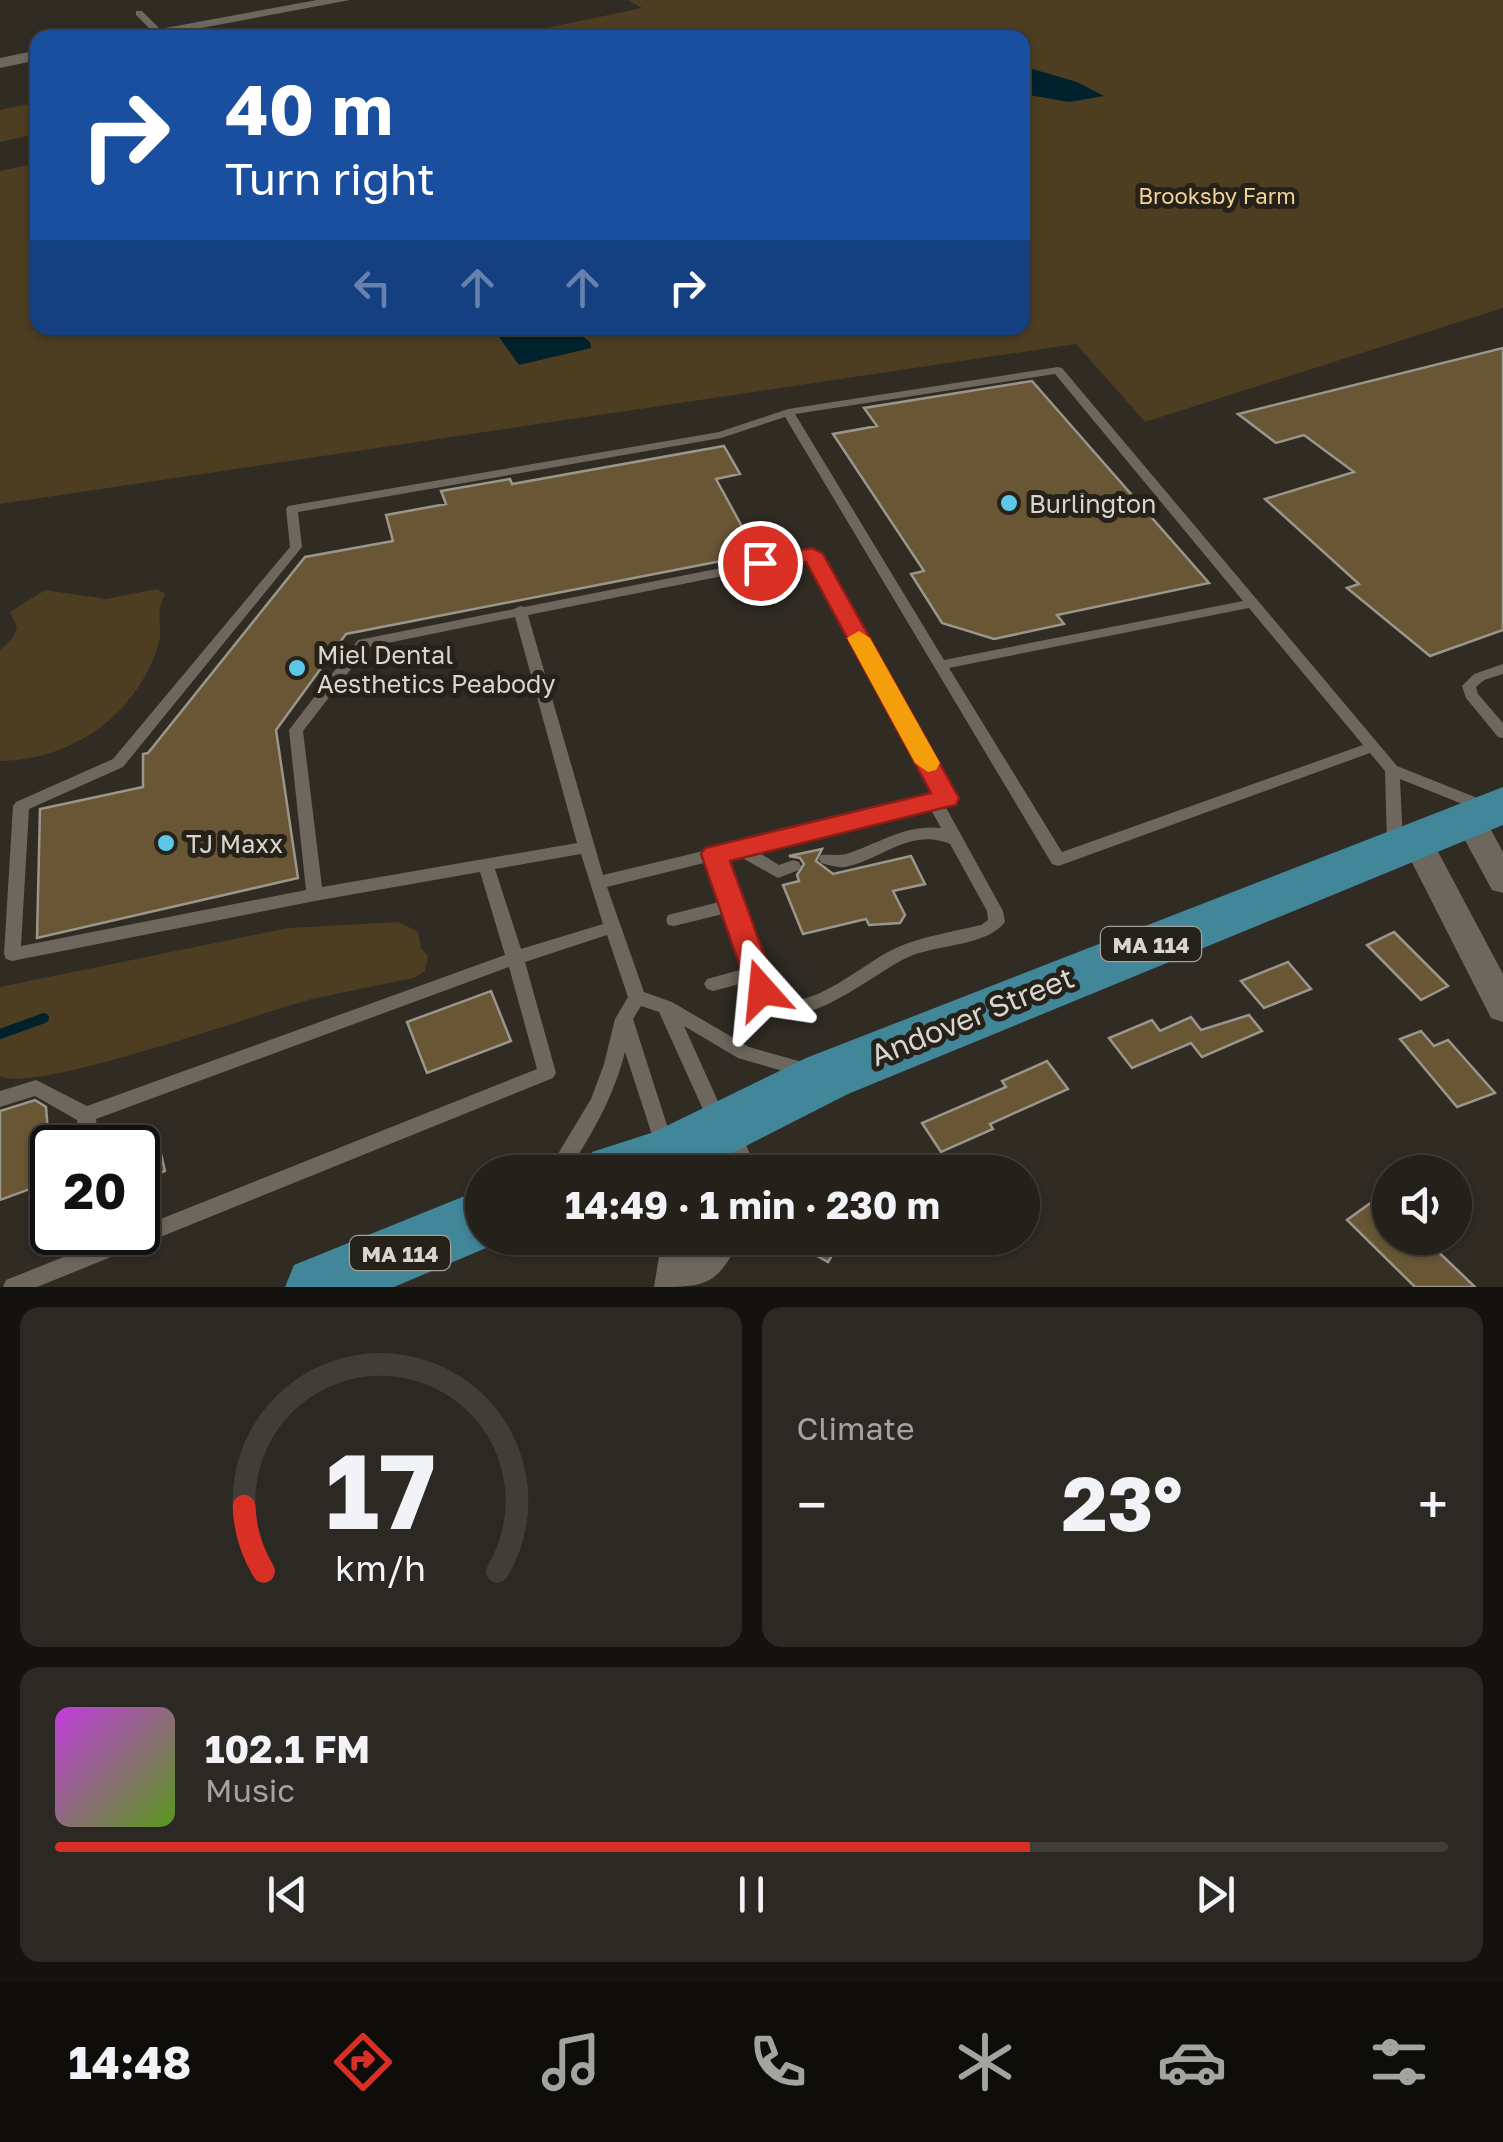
<!DOCTYPE html>
<meta charset="utf-8">
<style>
body{margin:0;font-family:"Golos Text",sans-serif;background:#2c2823;color:#f1f3f6;height:100vh;display:flex;flex-direction:column;font-size:38px;white-space:nowrap}
*{box-sizing:border-box;margin:0}
p{font-size:32px;color:#a3a3a2}
.icon{flex:none;width:55px;height:55px;fill:none;stroke:currentColor;stroke-width:2;stroke-linecap:round;stroke-linejoin:round}
.map{position:relative;height:1287px;overflow:hidden}
.side{display:flex;flex-direction:column;gap:20px;padding:20px;background:#14120e;flex:1}
.side>*{flex:none}
.banner{position:absolute;left:30px;top:30px;width:1000px;height:305px;border-radius:20px;box-shadow:0 2px 8px #0004,0 0 0 2px #413e39;background:#1a4fa0;color:#fff;overflow:hidden}
.controls{position:absolute;left:1372px;top:1155px;display:grid;gap:20px}
.controls a{display:grid;place-items:center;width:100px;height:100px;border-radius:50%;background:#24201a;box-shadow:0 2px 8px #0004,0 0 0 2px #413e39;font-size:50px}
.speed{position:absolute;left:30px;top:1125px;display:flex;gap:20px;font-size:50px;font-weight:700;text-align:center}
.speed>*{display:grid;place-content:center;width:130px;height:130px;border-radius:50%;background:#24201a;box-shadow:0 2px 8px #0004,0 0 0 2px #413e39;line-height:1}
.speed .limit{border:5px solid #111;border-radius:15px;background:#fff;color:#111}
.pin{position:absolute;display:grid;place-items:center;width:85px;height:85px;color:#fff;margin:-42px;border:5px solid #fff;border-radius:50%;box-shadow:0 2px 10px #0007}
.me{position:absolute;width:110px;margin:-55px;rotate:342deg;stroke-linejoin:round;filter:drop-shadow(0 0 8px #0008)}
.turn{display:flex;align-items:center;gap:35px;height:210px;padding:0 30px;font-size:45px}
.turn .icon{width:130px;height:130px;stroke-width:2.5}
.turn b{display:block;font-size:70px;line-height:85px}
.lanes{display:flex;align-items:center;height:95px;padding:0 30px;background:#0003;justify-content:center;gap:50px;direction:ltr}
.lanes .off{opacity:.35}
.big{font-size:75px;font-weight:700;line-height:1.1}
.side .tile{flex:1;display:flex;flex-direction:column;justify-content:center;gap:15px;min-width:0;padding:0 35px;border-radius:20px;background:#2c2823}
.side .dial{align-items:center;gap:0}
.dial svg{height:260px;overflow:visible;fill:none;stroke:#413e39;stroke-width:7;stroke-linecap:round;text-anchor:middle}
.dial text{fill:#f1f3f6;stroke:none}
.song{display:flex;align-items:center;gap:30px}
.cover{width:120px;height:120px;border-radius:15px;background:linear-gradient(135deg,hsl(290 70% 55%),hsl(90 70% 35%))}
.played{height:10px;border-radius:5px;background:linear-gradient(90deg,#d93025 70%,#413e39 70%)}
.keys{display:flex;justify-content:space-around;direction:ltr}
.heat{display:flex;justify-content:space-between;align-items:center;font-size:55px;direction:ltr}
.side .tiles{flex:1;display:grid;gap:20px;grid-template-columns:1fr 1fr}
.tile:last-child{grid-column:span 2}
.trip{position:absolute;left:465px;top:1155px;width:575px;height:100px;border-radius:50px;background:#24201a;box-shadow:0 2px 8px #0004,0 0 0 2px #413e39;font-weight:700;line-height:100px;text-align:center}
.tab-bar{display:flex;height:160px;justify-content:space-around;align-items:center;background:#0e0d0a;color:#a3a3a2}
.tab-bar .icon{width:70px;height:70px}
.tab-bar .current{color:#d93025}
.tab-bar b{font-size:45px;color:#f1f3f6}
.map>svg:first-child{display:block}
.green{fill:#4d3d21}
.water{fill:#00222c}
.lines{fill:none;stroke-linecap:round;stroke-linejoin:round}
.stream{stroke:#00222c;stroke-width:10}
.building{fill:#685635;stroke:#9b968c;stroke-width:2.5}
.service{fill:#6d675e;fill-rule:evenodd}
.minor{fill:#6d675e;fill-rule:evenodd}
.trunk{fill:#428699;fill-rule:evenodd}
.route{fill:#d93025;stroke:#8d1f18;stroke-width:2.5}
.slow{fill:#f59e0b}
.poi-dot{fill:#5dc7e8;stroke:#26221a;stroke-width:4}
.labels{text-anchor:middle;dominant-baseline:central;stroke-width:10;stroke-linejoin:round;paint-order:stroke}
.far-park-label{font-size:22px;fill:#f4d398;stroke:#26221a}
.shield{fill:#26221a;stroke:#a3a099;stroke-width:2.5}
.shield-label{font-size:22px;font-weight:bold;fill:#d9d6d0}
.poi-label{font-size:25px;fill:#d9d6d0;stroke:#26221a;text-anchor:start}
.near-street-label{font-size:30px;fill:#d9d6d0;stroke:#26221a}
</style>
<div class="map">
<svg width="1503" height="1287" viewBox="0 0 1503 1287">
<rect width="100%" height="100%" fill="#302b23"/>
<path class="green" d="M628 0H1503V308L1145 422 1076 344 0 504V171L37 163 38 328H1022V38L503 37 642 8Z
M29 104 37 112V134L0 142V110Z
M157 589 165 594C154 615 164 629 158 646 136 715 73 760 0 761V650L12 639 17 627 10 612 45 590 106 599Z
M399 922 418 932 421 948 428 956 425 971 414 978C381 985 349 991 316 998 267 1010 33 1095 0 1076V987L288 928Z"/>
<path class="water" d="M1022 66 1077 82 1104 96 1069 102 1029 95 1023 92Z
M497 328H581L577 332 590 342 591 348 519 365 496 333Z"/>
<g class="lines">
<path class="stream" d="M0 1034 44 1018"/>
</g>
<path class="building" d="M1503 348V630L1430 656 1347 588 1359 584 1265 499 1354 472 1304 435 1276 443 1238 414Z
M1032 381 1209 583 1057 615 1064 624 994 639 942 623 911 574 924 571 833 434 877 426 864 408Z
M724 446 740 474 716 479 757 554 346 634 276 730 298 878 37 938 40 809 143 787V754L148 753 305 557 393 541 386 515 446 504 441 491 510 479 512 484Z
M822 849 816 861 833 874 911 856 925 884 893 891 905 915 900 923 869 925 866 919 803 934 783 885 799 881 797 875 804 864 800 858 789 856Z
M1394 932 1448 986 1421 1000 1367 945Z
M1288 962 1311 989 1264 1008 1241 981Z
M491 991 511 1041 427 1073 407 1022Z
M1249 1015 1262 1031 1202 1057 1191 1043 1132 1068 1109 1038 1152 1020 1160 1031 1191 1017 1201 1030Z
M1421 1031 1434 1046 1448 1040 1495 1093 1457 1107 1400 1039Z
M1047 1061 1068 1089 990 1124 993 1129 941 1152 922 1123 1006 1087 1002 1081Z
M35 1100 46 1107 52 1181 0 1200V1111Z
M159 1145 165 1171 147 1178 141 1152Z
M1380 1196 1390 1205V1238H1424L1475 1287H1415L1347 1220Z
M786 1238H843L828 1262Z"/>
<g class="lines">
<path class="service" d="M136 11H142L158 27V31H152L136 15Z
M1058 367 1062 368 1397 766 1490 803 1493 807 1490 811H1480L1400 779 1403 844 1401 848H1389L1387 844 1385 771 1370 753 1064 864 1058 866 1052 864 785 417 721 438 298 512 302 547 123 767 29 809 21 946 306 890 289 730 358 640 514 609 520 606 524 607 812 550 818 554 955 798 952 802 944 804 1003 911 1005 922C988 945 940 945 913 955 871 971 780 1062 751 981L713 991 707 989 704 984 707 979 747 968 727 913 674 926 668 925 666 920 668 915 723 901 708 862 607 887 644 992 672 1002 749 1047 813 1065 816 1070 813 1075 807 1078 738 1058 684 1026 726 1119 724 1125 717 1127 710 1125 659 1012 641 1006 633 1019 674 1147 672 1153 665 1155 658 1153 656 1147 625 1052C614 1096 592 1135 567 1172H547L591 1099 604 1064 615 1019 628 997 607 935 525 962 556 1073 553 1078 37 1287H3L6 1280 126 1232H138V1228L537 1069 509 967 96 1119 99 1148H80L77 1120 35 1096 0 1107V1091L36 1080 87 1106 505 955 480 872 315 901 12 961 6 959 4 954 13 806 16 802 113 759 290 547 286 509 288 506 719 432 788 409ZM1055 374 1243 601 944 660 795 414ZM808 559 938 795 603 875 528 615ZM1249 608 1363 745 1062 852 949 668ZM515 617 577 843 322 887 303 731 368 647ZM930 808 941 828C905 824 878 844 846 854 837 856 830 854 821 855L819 859 821 863C829 865 837 868 845 867 881 860 911 827 950 844L987 911 988 920 981 925C952 932 923 936 896 948 869 959 810 1013 782 997 777 994 774 990 770 986L723 858 737 855 778 878 799 870 801 866 799 862 793 860 779 865 755 850ZM581 854 603 924 521 949 495 869Z
M1503 664V674L1484 680 1476 687 1478 694 1503 723V738L1498 737 1466 698 1462 686 1474 674Z"/>
<path class="minor" d="M317 0H350L148 38H111Z
M38 50V60L0 68V58Z
M1469 807 1480 810 1503 852V893L1492 890 1453 818 1458 810Z
M1416 827 1427 831 1503 974V1022L1491 1018 1400 839 1405 831Z
M722 1113 735 1117 757 1172H719L703 1129 709 1117Z
M662 1238H740C718 1287 704 1287 654 1287Z"/>
<path class="trunk" d="M1503 787V825L848 1094 695 1172H583L592 1152 654 1132 806 1058Z
M482 1189V1238L505 1240 394 1287H285L294 1265Z"/>
</g>
<path class="route" d="M812 548 823 554 959 798 956 805 947 807 730 861 777 990 773 998 762 1002 752 998 748 990 701 854 705 848 931 793 806 562 760 570 750 563 760 557Z"/>
<path class="slow" d="M859 631 870 638 940 763 936 770 928 772 915 763 847 638Z"/>
<g class="poi-dot">
<circle cx="1009" cy="503" r="10"/>
<circle cx="297" cy="668" r="10"/>
<circle cx="166" cy="843" r="10"/>
</g>
<g class="labels">
<g class="far-park-label">
<text x="1217" y="195">Brooksby Farm</text>
</g>
<g class="shield">
<rect x="1101" y="927" width="100" height="34" rx="8"/>
<rect x="350" y="1236" width="100" height="34" rx="8"/>
</g>
<g class="shield-label">
<text x="1151" y="944">MA 114</text>
<text x="400" y="1253">MA 114</text>
</g>
<g class="poi-label">
<text x="1029" y="503">Burlington</text>
<text x="317" y="654">Miel Dental<tspan x="317" dy="29">Aesthetics Peabody</tspan></text>
<text x="186" y="843">TJ Maxx</text>
</g>
<g class="near-street-label">
<text transform="translate(972 1016) rotate(-22)">Andover Street</text>
</g>
</g>
</svg>
<div class="controls">
<a><svg class="icon" aria-label="sound" viewBox="0 0 24 24"><path d="M4 9h4l5-4v14l-5-4H4zM17 9q2 3 0 6"/></svg></a>
</div>
<div class="speed"><div class="limit">20</div></div>
<div class="pin" style="left:760px;top:563px;background:#d93025"><svg class="icon" aria-label="arrive" viewBox="0 0 24 24"><path d="M6 21V4h12l-3 4 3 4H6"/></svg></div>
<svg class="me" style="left:762px;top:990px" viewBox="-20 -20 40 40"><path d="M0-17L14 15 0 8-14 15z" fill="#d93025" stroke="#fff" stroke-width="4"/></svg>
<div class="trip">14:49 · 1 min · 230 m</div>
<div class="banner">
<div class="turn"><svg class="icon" aria-label="right" viewBox="0 0 24 24"><path d="M7 20v-9h11M14 6l5 5-5 5"/></svg><div><b>40 m</b>Turn right</div></div>
<div class="lanes"><svg class="icon off" aria-label="left" viewBox="0 0 24 24"><path d="M17 20v-9H6M10 6l-5 5 5 5"/></svg><svg class="icon off" aria-label="ahead" viewBox="0 0 24 24"><path d="M12 20V5M6 11l6-6 6 6"/></svg><svg class="icon off" aria-label="ahead" viewBox="0 0 24 24"><path d="M12 20V5M6 11l6-6 6 6"/></svg><svg class="icon" aria-label="right" viewBox="0 0 24 24"><path d="M7 20v-9h11M14 6l5 5-5 5"/></svg></div>
</div>
</div>
<section class="side">
<div class="tiles">
<div class="tile dial"><svg viewBox="0 0 100 80">
<path d="M14 69A42 42 0 1 1 86 69"/>
<path d="M14 69A42 42 0 0 1 8 49" stroke="#d93025"/>
<text x="50" y="56" font-size="32" font-weight="700">17</text>
<text x="50" y="72" font-size="11">km/h</text>
</svg></div>
<div class="tile"><p>Climate</p>
<div class="heat"><a>−</a><b class="big">23°</b><a>+</a></div>
</div>
<div class="tile">
<div class="song"><i class="cover"></i><div><b>102.1 FM</b><p>Music</p></div></div>
<div class="played"></div>
<div class="keys"><svg class="icon" aria-label="previous" viewBox="0 0 24 24"><path d="M18 5L8 12l10 7zM5 5v14"/></svg><svg class="icon" aria-label="pause" viewBox="0 0 24 24"><path d="M8 5v14M16 5v14"/></svg><svg class="icon" aria-label="next" viewBox="0 0 24 24"><path d="M6 5l10 7-10 7zM19 5v14"/></svg></div>
</div>
</div>
</section>
<nav class="tab-bar">
<b>14:48</b>
<svg class="icon current" aria-label="directions" viewBox="0 0 24 24"><path d="M12 3l9 9-9 9-9-9zM9 14v-3h6M13 9l2 2-2 2"/></svg>
<svg class="icon" aria-label="music" viewBox="0 0 24 24"><path d="M9 18V5l10-2v13"/><circle cx="6" cy="18" r="3"/><circle cx="16" cy="16" r="3"/></svg>
<svg class="icon" aria-label="phone" viewBox="0 0 24 24"><path d="M5 4h4l2 5-3 2q2 4 5 5l2-3 5 2v4C11 20 4 13 5 4z"/></svg>
<svg class="icon" aria-label="climate" viewBox="0 0 24 24"><path d="M12 3v18M4 7l16 10M4 17L20 7"/></svg>
<svg class="icon" aria-label="car" viewBox="0 0 24 24"><path d="M5 17H2v-5l4-1 3-4h7l3 4 3 1v5h-3M9 17h6M6 11h13"/><circle cx="7" cy="17" r="2"/><circle cx="17" cy="17" r="2"/></svg>
<svg class="icon" aria-label="filters" viewBox="0 0 24 24"><path d="M4 7h16M4 17h16"/><circle cx="9" cy="7" r="2"/><circle cx="15" cy="17" r="2"/></svg>
</nav>
